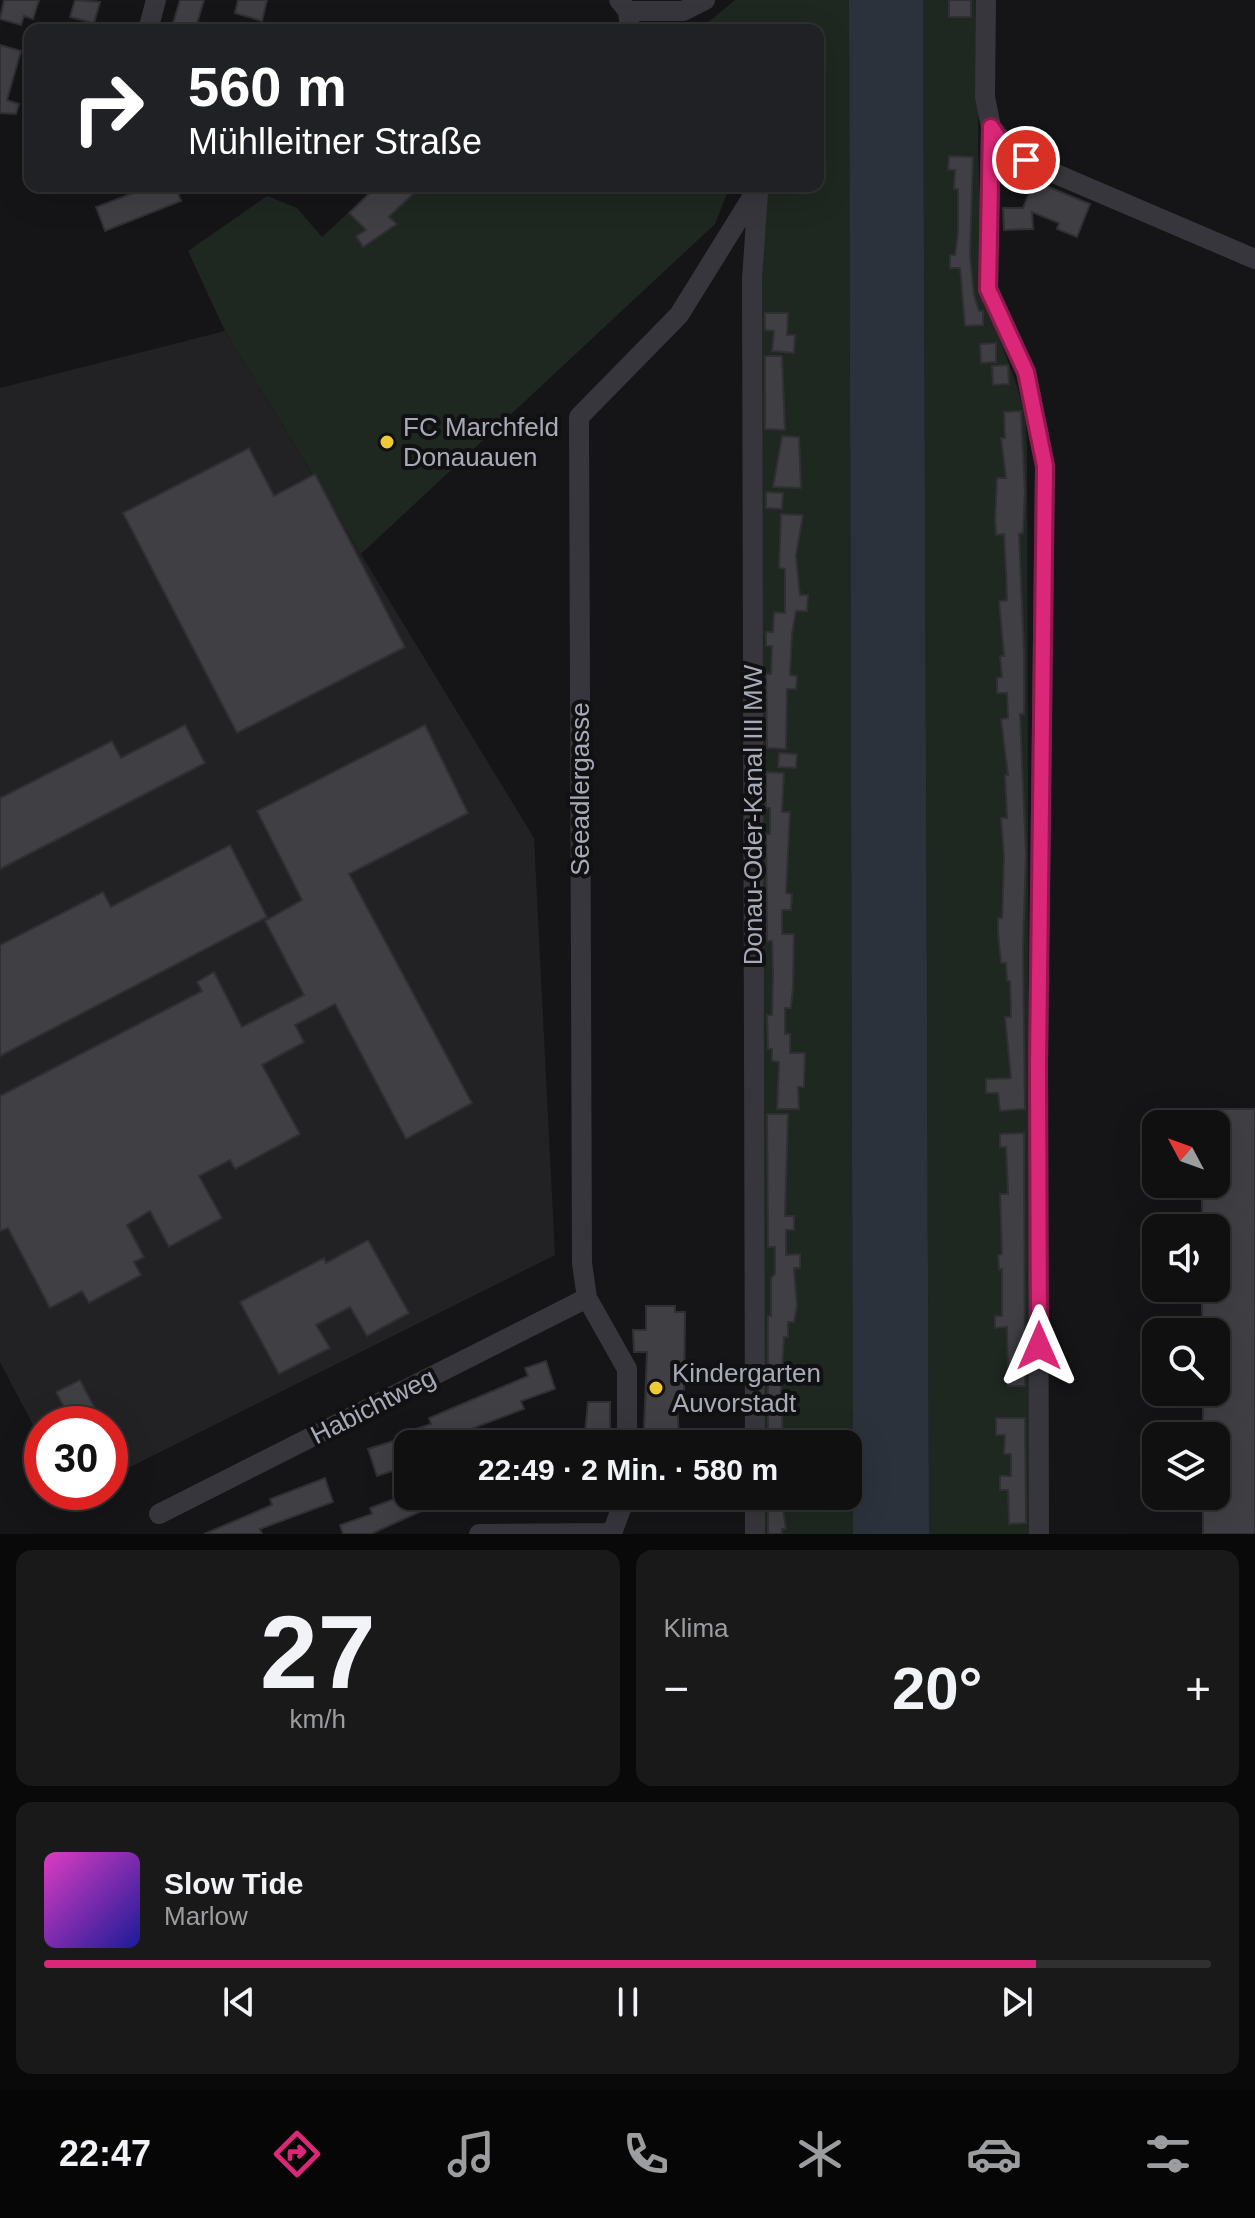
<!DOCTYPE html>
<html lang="de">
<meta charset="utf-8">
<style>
body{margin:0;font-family:Arial,sans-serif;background:#19191a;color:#f1f3f6;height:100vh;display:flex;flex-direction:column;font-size:30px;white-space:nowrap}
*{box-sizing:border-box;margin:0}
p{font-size:26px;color:#9c9d9f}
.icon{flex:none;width:44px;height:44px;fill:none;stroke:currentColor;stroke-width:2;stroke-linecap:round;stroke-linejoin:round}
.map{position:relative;height:1534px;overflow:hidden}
.panel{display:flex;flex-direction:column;gap:16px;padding:16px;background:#090909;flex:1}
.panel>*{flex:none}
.top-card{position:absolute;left:24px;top:24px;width:800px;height:168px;border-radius:16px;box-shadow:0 8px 32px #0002,0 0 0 2px #303031;background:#202124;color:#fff;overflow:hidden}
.needle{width:52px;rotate:311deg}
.tools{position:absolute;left:1142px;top:1110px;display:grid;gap:16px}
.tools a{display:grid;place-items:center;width:88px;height:88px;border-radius:16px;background:#101011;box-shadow:0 8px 32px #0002,0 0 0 2px #303031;font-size:40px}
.speed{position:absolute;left:24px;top:1406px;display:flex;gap:16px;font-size:40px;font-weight:700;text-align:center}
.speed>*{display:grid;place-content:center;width:104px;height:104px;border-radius:50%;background:#101011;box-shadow:0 8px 32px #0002,0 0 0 2px #303031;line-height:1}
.speed .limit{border:12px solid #d22;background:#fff;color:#111}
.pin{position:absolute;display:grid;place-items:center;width:68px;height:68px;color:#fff;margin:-34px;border:4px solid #fff;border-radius:50%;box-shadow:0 2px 8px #0007}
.me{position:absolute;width:88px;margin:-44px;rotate:0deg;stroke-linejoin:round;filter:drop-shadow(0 0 6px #0008)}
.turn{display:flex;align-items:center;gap:28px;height:168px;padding:0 32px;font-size:36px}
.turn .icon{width:104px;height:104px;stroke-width:2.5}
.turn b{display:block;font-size:56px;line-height:68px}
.big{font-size:60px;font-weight:700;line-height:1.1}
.panel .card{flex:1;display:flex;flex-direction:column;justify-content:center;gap:12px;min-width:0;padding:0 28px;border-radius:16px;background:#19191a}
.panel .dial{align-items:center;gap:0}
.dial b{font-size:104px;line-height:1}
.song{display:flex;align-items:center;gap:24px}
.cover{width:96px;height:96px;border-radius:12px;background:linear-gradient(135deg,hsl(310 70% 55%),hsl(240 70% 35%))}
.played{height:8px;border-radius:4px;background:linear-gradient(90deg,#db2777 85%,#303031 85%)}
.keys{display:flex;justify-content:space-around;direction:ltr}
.heat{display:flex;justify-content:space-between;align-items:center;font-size:44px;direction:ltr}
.panel .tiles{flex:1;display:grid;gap:16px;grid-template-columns:1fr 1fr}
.card:last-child{grid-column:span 2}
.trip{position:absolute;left:394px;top:1430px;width:468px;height:80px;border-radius:16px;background:#101011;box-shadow:0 8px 32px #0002,0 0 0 2px #303031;font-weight:700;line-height:80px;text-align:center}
.dock{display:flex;height:128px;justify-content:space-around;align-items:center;background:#060607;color:#9c9d9f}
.dock .icon{width:56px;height:56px}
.dock .current{color:#db2777}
.dock b{font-size:36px;color:#f1f3f6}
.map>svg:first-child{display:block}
.built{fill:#222124}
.green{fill:#1f2721}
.water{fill:#2c323b}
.building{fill:#403f44;stroke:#302f33;stroke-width:2}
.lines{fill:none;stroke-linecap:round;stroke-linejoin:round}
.minor{stroke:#36363c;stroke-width:20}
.route-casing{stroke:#8e194d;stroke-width:20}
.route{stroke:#db2777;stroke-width:14}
.poi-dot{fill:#edcb37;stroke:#111012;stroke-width:3}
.labels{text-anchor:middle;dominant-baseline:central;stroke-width:8;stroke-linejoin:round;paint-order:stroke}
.poi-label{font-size:26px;fill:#a7aab7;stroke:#111012;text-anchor:start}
.street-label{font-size:26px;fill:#a7aab7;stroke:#111012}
</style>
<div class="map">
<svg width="1255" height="1534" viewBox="0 0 1255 1534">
<rect width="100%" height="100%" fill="#151517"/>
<path class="built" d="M225 331 534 838 555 1255 110 1477V1424H42V1442L0 1362V388Z"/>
<path class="green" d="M735 0H849L853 1534H761V1496H848V1444H760L758 282 768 186H818V30H718L706 24Z
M923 0H979L978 151 984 297 1015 380 1025 414 1027 446 1030 1534H929Z
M377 186H730L715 224 361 554 225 331 188 251 267 196 297 208 322 237Z"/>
<path class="water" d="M849 0H923L929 1534H853Z"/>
<path class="building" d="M4 0H39L33 19 24 16 21 25 0 19Z
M75 0 100 2 94 23 70 17Z
M180 0H204L195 30H171Z
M238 0H267L262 21 235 13Z
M949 0H971V17H949Z
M0 45 21 51 7 100 19 104 16 114 0 113Z
M949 156 973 157 970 255 974 295 979 311H983V325L965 326 960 268H950V255H955L958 233V189H954L955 170H948Z
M1034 181 1090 204 1077 237 1057 229 1059 223 1032 212 1033 229 1004 230 1003 208H1023Z
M152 186H175L181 201 105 231 96 207Z
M377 186H421L389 217 397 224 363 247 356 236 366 230 349 213Z
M765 313H788L787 335H795L794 353 772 351 774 331 765 330Z
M996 343V362L981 363 980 344Z
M765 356H782L785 430 765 429Z
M1008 365 1009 384 993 385 992 366Z
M1021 411 1025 492 1023 533 1019 534 1024 651V714H1020L1026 853 1023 949 1025 1109 1000 1111 998 1093H986V1079L1011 1078 1005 1017H1011L1010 981H1007L1006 963H1001L998 933V918H1002L1004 857 1001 818H1007L1005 775H1008L1001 719 1008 718 1007 693H997V678L1002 677 1000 656H1004L999 601 1007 600 1006 573 1004 534 996 535 995 519 997 478H1006L1001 438H1005L1004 412Z
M782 436 799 437 801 488 773 487Z
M249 448 274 496 315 474 405 647 237 733 123 513Z
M766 492 783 493 782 509 766 508Z
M781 514 803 515 796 556 800 595H808L807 611H796L792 634 790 675 797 676 796 689H787L786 749 767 748 766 674H771L772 646H766V632H773L774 612 785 613V569L779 568Z
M185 725 205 763 0 869V798L112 741 121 758Z
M425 725 468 813 349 874 472 1103 406 1139 335 1004 295 1025 304 1042 262 1065 300 1134 235 1169 230 1160 199 1176 222 1218 169 1247 150 1211 127 1225 144 1257 134 1262 141 1275 89 1303 82 1291 50 1308 8 1228 0 1231V1096L202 991 197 982 214 972 242 1027 304 995 265 921 302 900 257 811Z
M779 753 797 754 796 768 778 767Z
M766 772 784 773 782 812H790L786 893 792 894 791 910H782V934H794L793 988 791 1008H785V1034H790V1053H805L804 1087H798L799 1109H777L779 1062 772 1061V1049H768L767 1015H772L773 974 772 941H767L766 834H770V808H766Z
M230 845 267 917 0 1056V945L103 892 111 907Z
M1202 1109H1255V1534H1203V1496H1216V1436H1203V1392H1216V1332H1202V1288H1216V1228H1202V1184H1216V1124H1202Z
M767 1114H788L785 1216H794V1230H786V1255L800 1254V1268H794L797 1306 794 1322H788V1337H784L781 1387 783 1444H768V1316H771V1278L775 1274V1247H768Z
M1024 1133 1025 1386H1008L1007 1327 995 1328V1316H1002V1269L999 1270 998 1255 1002 1254 1000 1194H1008L1006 1147H1000V1134Z
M368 1240 409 1313 367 1336 350 1307 316 1325 330 1348 279 1374 240 1302 324 1258 326 1263Z
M646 1306H675V1312H685L684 1395H677L679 1444 648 1443V1429H644L647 1352H634L633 1330H646Z
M546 1361 555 1389 521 1401 524 1409 457 1434 461 1444H408V1466L377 1476 368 1449 403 1438 402 1434 431 1424 429 1418 528 1376 525 1368Z
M80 1380 103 1424H73L56 1392Z
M588 1402H610V1444H584Z
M996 1418H1025L1026 1523 1009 1524 1008 1490H1000V1476H1011V1454H1004L1005 1435H996Z
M325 1478 333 1502 260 1529 262 1534H204L272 1505 270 1499Z
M402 1496 450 1498 371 1534H343L340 1525 372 1514 370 1508Z
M480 1496H539V1506H533V1510L480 1508Z
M768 1496H781L786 1529H782V1534H768Z"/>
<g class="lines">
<path class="minor" d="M619 0 628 11 630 30
M986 0 985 97 991 127 988 289 1026 372 1045 466 1038 1064 1039 1534
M628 11H683L705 0
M148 30 156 0
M991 127 1011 151 1042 168 1255 259
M627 1444V1369L587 1298 582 1263 579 417 679 315 759 186
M755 1444 752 279 758 192
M755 1496V1534
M159 1514 587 1298
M479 1534 612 1533 626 1496"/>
</g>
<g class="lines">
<defs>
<path id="route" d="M1026 160 1000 141 991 127 988 289 1026 372 1045 466 1038 1064 1039 1346"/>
</defs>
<use href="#route" class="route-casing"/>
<use href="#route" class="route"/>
</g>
<g class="poi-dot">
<circle cx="387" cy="442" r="8"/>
<circle cx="656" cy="1388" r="8"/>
</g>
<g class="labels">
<g class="poi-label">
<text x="403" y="427">FC Marchfeld<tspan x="403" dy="30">Donauauen</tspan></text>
<text x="672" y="1373">Kindergarten<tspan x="672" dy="30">Auvorstadt</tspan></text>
</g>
<g class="street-label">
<text transform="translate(580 789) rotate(-90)">Seeadlergasse</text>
<text transform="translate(753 815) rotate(-90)">Donau-Oder-Kanal III MW</text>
<text transform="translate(373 1406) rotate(-27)">Habichtweg</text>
</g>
</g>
</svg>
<div class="tools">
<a><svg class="needle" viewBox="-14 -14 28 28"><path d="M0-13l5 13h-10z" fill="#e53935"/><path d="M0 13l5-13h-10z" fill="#9c9d9f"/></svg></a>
<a><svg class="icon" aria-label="sound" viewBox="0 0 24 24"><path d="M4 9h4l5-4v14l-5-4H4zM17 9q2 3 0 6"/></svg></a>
<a><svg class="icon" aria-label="search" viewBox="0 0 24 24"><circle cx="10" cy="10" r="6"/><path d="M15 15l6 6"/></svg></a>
<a><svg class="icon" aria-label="layers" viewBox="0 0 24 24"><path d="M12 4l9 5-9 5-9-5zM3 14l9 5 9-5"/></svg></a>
</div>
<div class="speed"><div class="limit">30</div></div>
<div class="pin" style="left:1026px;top:160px;background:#d93025"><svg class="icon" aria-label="arrive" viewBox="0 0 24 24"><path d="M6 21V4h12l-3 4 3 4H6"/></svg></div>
<svg class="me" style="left:1039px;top:1346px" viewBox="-20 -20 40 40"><path d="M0-17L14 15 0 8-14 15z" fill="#db2777" stroke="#fff" stroke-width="4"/></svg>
<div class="trip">22:49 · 2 Min. · 580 m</div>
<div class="top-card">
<div class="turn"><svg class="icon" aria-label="right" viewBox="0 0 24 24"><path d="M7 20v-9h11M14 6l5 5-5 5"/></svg><div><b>560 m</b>Mühlleitner Straße</div></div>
</div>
</div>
<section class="panel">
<div class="tiles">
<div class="card dial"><b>27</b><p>km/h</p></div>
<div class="card"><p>Klima</p>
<div class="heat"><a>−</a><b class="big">20°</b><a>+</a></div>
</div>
<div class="card">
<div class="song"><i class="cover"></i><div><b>Slow Tide</b><p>Marlow</p></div></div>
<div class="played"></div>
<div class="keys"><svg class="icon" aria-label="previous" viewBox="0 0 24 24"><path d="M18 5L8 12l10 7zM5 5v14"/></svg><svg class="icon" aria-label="pause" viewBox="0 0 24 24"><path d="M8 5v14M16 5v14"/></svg><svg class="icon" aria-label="next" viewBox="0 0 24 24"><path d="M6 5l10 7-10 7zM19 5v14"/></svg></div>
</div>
</div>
</section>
<nav class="dock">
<b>22:47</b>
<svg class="icon current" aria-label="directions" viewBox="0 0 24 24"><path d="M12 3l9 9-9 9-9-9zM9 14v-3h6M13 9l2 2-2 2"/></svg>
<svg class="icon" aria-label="music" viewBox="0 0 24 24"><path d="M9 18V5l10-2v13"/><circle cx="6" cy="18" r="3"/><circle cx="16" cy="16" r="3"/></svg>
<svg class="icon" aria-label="phone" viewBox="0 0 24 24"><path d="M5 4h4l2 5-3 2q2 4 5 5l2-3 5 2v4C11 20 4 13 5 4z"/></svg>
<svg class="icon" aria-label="climate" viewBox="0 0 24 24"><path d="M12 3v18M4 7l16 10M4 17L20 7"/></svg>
<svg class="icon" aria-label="car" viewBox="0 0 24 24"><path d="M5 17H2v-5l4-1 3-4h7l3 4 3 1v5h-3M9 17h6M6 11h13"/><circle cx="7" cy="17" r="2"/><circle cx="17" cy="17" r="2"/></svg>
<svg class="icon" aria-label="filters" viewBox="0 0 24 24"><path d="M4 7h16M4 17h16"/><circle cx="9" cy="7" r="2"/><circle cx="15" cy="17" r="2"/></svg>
</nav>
